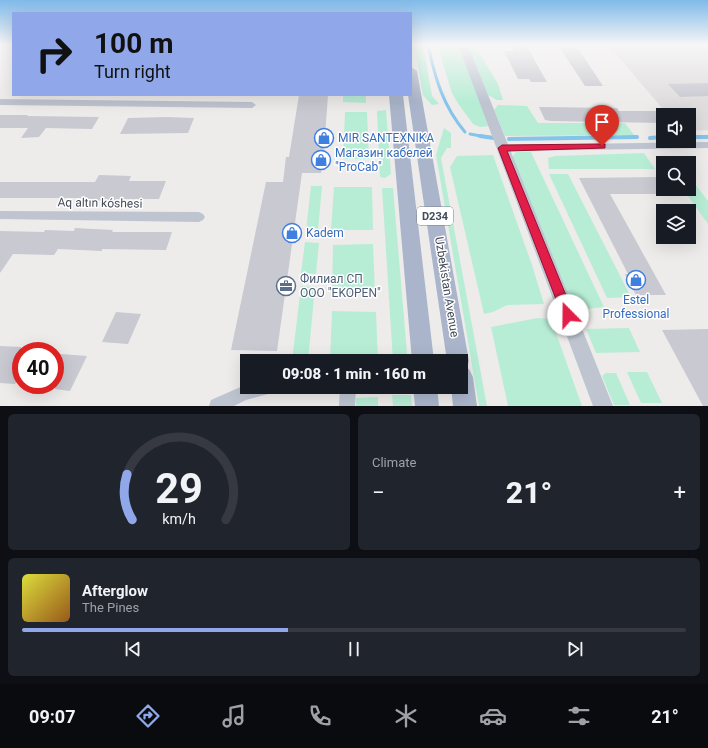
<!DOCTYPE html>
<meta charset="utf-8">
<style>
body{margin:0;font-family:Roboto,sans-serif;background:#20242c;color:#f1f3f6;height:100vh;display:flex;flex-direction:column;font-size:15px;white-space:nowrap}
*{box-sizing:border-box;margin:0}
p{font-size:13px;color:#9ea1a6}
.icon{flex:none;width:22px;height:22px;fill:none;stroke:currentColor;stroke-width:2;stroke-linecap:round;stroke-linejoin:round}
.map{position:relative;height:406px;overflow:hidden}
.drawer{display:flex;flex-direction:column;gap:8px;padding:8px;background:#0d0f14;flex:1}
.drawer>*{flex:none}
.guide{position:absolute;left:12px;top:12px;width:400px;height:84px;border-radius:0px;box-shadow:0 4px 16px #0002;background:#90a8e9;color:#111;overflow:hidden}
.fabs{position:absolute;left:656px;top:108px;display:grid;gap:8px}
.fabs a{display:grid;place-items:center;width:40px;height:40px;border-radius:0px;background:#171b24;box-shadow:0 4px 16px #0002;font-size:20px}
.speed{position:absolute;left:12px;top:342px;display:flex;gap:8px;font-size:20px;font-weight:700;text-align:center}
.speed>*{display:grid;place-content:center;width:52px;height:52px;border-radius:50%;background:#171b24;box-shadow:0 4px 16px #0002;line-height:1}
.speed .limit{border:6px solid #d22;background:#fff;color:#111}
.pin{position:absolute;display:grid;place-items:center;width:34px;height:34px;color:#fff;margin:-41px -17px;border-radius:50% 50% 50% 0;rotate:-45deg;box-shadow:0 0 4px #0007}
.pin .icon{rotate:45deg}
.me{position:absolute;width:44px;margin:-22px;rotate:338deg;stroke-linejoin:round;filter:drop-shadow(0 0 3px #0008)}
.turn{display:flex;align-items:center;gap:14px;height:84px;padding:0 16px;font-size:18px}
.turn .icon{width:52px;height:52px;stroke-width:2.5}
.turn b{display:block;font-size:28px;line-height:34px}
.big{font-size:30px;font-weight:800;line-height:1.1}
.drawer .widget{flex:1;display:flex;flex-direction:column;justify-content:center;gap:6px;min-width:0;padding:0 14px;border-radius:6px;background:#20242c}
.drawer .dial{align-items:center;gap:0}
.dial svg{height:104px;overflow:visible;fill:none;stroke:#363941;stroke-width:7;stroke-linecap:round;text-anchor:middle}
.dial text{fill:#f1f3f6;stroke:none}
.song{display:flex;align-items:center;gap:12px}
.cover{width:48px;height:48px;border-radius:6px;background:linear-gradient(135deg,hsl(60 70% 55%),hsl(30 70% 35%))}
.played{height:4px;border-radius:2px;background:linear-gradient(90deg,#90a8e9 40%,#363941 40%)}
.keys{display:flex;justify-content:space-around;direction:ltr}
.heat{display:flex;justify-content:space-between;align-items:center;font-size:22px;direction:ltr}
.drawer .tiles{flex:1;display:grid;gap:8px;grid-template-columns:1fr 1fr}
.widget:last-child{grid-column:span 2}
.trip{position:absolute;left:240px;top:354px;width:228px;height:40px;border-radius:0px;background:#171b24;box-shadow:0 4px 16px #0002;font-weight:800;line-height:40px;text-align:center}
.menu{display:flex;height:64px;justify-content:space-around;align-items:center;background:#090b0e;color:#9ea1a6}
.menu .icon{width:28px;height:28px}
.menu .selected{color:#90a8e9}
.menu b{font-size:18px;color:#f1f3f6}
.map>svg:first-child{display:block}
.education{fill:#dfdddd}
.green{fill:#b8edd5}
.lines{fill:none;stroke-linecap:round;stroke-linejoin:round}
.stream-far1{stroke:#85c4ea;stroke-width:3}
.stream{stroke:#85c4ea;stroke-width:4}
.building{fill:#c8c9d1}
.minor{fill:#bec5d1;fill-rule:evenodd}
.tertiary{fill:#bec5d1;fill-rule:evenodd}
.primary{fill:#aab5cb;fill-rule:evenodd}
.route{fill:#e11d48;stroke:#92132f}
.labels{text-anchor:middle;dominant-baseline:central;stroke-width:3;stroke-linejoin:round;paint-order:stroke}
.shield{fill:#fff;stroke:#7c818a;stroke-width:1}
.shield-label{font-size:11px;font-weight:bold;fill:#444b58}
.shop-label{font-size:12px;fill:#366cbe;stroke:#fff;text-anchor:start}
.street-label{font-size:12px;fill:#444b58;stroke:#fff}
.service-label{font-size:12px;fill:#4e5e75;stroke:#fff;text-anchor:start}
</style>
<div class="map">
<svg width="708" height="406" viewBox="0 0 708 406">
<rect width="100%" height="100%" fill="#eeebeb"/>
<path class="education" d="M708 45V130L689 131V115H668L610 47Z"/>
<path class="green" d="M414 45H423L432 96 439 104 432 105 423 95Z
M437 45H458L489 126 480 127 473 124 459 105 452 93Z
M468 45H475L498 84 503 100H497L488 95Z
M343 95H366V103L343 102Z
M498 105 527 106 538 123H625L634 135 505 136 494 110Z
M386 110 391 174 385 178 380 177 377 111Z
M345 112H367L369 159H343Z
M444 128 451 133V148H447L441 158 487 406H479L436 155Z
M516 152H531L604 307 578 310 569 301 512 157Z
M644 153 655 169H549L548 158 555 156Z
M493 155 532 265 544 304 507 305 493 312 484 314 450 167 457 156Z
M549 174H568L631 297 607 298Z
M689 180H692L708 201V224L683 189H689Z
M311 186H322L318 231H306Z
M334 187H372L373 230H331Z
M382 188H393L407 353 403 361H393Z
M305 242 319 243 316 274 301 273Z
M373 244 375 294H332L333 245Z
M301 286 315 287 308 361H292Z
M332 311 376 312 378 361H330Z
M537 318 551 319 582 406H508L491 327Z
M629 328 640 352 596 353 586 329Z
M627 372H647L662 403H641Z
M606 373H616L630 405H614L602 376Z
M392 395H411L412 406H393Z
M378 397V406H356V398Z"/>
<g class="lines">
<path class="stream-far1" d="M428 45C435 78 443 106 465 132
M470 134 486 137"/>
<path class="stream" d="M480 136 494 138
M689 137H708
M650 138 663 137
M509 139 637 137"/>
</g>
<path class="building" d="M511 45H526L547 82H531L529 79H518L504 51H514Z
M560 48H576L579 50 603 86H585Z
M708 83V96L680 97 668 84Z
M299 95H328L324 151 321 173H302L277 351 231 350 266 182H283L286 157H289Z
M539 107 617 108 619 111H663V123L551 121 545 120Z
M0 115H28L27 116 99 117 92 129 46 128 39 137 21 138 28 128H0Z
M128 118 167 117 194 118 188 133 120 134Z
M99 175 131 176 129 181H166L159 199H119L118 201 84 200 86 198H0V182H95Z
M660 177 663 181V194H610L666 295H636L625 274H628L579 178Z
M75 228 113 230 112 232H172L166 250 102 249V251L58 249 54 255 13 254 0 273V231L44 232 45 230 74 231Z
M116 312 141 314 128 344 102 342Z
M708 329V406H703L662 330Z
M0 346 21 347V373L15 384 0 383Z
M61 354 87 356 70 391 55 389V365Z"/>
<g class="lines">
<path class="minor" d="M0 99 252 102 256 105 252 108 0 105Z
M708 142V148L502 151 497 148 502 145Z
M0 211 199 212 203 214 205 217 203 220 199 222 0 219Z
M245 385H247V387H279L276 392 246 400 234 406H209L211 400Z
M340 387H356L355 406H339Z"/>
<path class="tertiary" d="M458 45H468L613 406H593Z"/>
<path class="primary" d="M411 67 417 71 469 361 467 368 469 369 473 377 477 406H453L451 387H461V361H447L408 95H411Z
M389 95H403L434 361H412Z
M413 387H437L439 406H415Z"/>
</g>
<linearGradient id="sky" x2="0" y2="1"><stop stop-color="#80bae9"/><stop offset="0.44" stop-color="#f7f6f6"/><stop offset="1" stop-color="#f7f6f6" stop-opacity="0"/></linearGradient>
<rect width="708" height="102" fill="url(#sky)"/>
<path class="route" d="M602 144H605V148L507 151 574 315 572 319 568 320 564 319 562 315 498 148 502 145Z"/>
<defs>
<symbol id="shop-ring" viewBox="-11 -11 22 22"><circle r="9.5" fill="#fff" stroke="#3f7fe0" stroke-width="1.5"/><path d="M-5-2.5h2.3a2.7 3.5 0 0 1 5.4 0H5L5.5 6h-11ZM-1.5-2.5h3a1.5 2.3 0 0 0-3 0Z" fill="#3f7fe0"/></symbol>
<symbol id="office-ring" viewBox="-11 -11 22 22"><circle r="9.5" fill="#fff" stroke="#5c6f8a" stroke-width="1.5"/><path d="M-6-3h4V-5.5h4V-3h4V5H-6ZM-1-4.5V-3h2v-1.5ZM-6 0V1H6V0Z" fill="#5c6f8a"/></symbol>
</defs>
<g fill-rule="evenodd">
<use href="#shop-ring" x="313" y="127" width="22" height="22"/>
<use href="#shop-ring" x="310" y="149" width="22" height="22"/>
<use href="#shop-ring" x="281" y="222" width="22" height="22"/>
<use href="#shop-ring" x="625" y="269" width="22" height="22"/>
<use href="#office-ring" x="275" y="275" width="22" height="22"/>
</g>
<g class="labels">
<rect class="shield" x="417" y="207" width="36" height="18" rx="3"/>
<g class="shield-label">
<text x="435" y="216">D234</text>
</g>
<g class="shop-label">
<text x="338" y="138">MIR SANTEXNIKA</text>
<text x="335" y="153">Магазин кабелей<tspan x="335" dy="14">"ProCab"</tspan></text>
<text x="306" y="233">Kadem</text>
<text x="636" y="300" text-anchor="middle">Estel<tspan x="636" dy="14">Professional</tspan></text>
</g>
<g class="street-label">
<text transform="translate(100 203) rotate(1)">Aq altın kóshesi</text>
<text transform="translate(447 287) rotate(81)">Uzbekistan Avenue</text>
</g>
<g class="service-label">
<text x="300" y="279">Филиал СП<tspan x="300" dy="14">OOO "EKOPEN"</tspan></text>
</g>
</g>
</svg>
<div class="fabs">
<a><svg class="icon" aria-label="sound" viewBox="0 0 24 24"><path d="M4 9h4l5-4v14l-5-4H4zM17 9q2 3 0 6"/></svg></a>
<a><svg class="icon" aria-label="search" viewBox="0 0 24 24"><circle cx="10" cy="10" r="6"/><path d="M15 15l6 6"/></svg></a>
<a><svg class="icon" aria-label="layers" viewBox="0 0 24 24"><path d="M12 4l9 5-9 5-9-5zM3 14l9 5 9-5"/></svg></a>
</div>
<div class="speed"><div class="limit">40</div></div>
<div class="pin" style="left:602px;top:146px;background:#d93025"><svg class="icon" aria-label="arrive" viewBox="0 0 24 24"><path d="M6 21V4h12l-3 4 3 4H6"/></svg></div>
<svg class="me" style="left:568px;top:315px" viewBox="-20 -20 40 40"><circle r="19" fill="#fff"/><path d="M0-13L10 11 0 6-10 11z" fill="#e11d48"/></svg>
<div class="trip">09:08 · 1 min · 160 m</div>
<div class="guide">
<div class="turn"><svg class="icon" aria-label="right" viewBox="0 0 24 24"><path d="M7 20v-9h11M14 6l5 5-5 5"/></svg><div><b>100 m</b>Turn right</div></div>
</div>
</div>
<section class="drawer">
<div class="tiles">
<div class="widget dial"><svg viewBox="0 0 100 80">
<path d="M14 69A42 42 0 1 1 86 69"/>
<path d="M14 69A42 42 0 0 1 10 34" stroke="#90a8e9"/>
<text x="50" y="56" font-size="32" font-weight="700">29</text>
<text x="50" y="72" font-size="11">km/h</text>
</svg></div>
<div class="widget"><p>Climate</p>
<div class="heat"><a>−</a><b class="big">21°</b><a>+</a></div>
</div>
<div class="widget">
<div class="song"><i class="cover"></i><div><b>Afterglow</b><p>The Pines</p></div></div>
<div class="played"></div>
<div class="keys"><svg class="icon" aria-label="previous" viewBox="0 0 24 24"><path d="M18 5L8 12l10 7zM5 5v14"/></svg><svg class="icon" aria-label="pause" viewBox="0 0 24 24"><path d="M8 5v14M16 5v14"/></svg><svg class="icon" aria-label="next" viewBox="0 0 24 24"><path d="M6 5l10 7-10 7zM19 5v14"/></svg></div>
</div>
</div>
</section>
<nav class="menu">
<b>09:07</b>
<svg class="icon selected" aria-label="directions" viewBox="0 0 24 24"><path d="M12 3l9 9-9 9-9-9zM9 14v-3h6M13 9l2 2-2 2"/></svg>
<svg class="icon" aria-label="music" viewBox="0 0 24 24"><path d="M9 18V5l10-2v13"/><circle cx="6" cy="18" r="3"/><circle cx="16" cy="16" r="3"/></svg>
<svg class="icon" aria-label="phone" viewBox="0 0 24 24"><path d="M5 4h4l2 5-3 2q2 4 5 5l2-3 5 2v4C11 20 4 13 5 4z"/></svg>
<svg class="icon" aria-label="climate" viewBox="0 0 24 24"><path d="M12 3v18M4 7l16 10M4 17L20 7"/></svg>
<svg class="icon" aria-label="car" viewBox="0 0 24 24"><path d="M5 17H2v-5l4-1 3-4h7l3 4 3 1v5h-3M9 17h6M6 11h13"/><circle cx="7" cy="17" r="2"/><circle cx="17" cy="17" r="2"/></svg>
<svg class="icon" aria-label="filters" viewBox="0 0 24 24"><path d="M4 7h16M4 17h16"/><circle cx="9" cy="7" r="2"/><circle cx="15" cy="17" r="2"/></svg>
<b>21°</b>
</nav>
